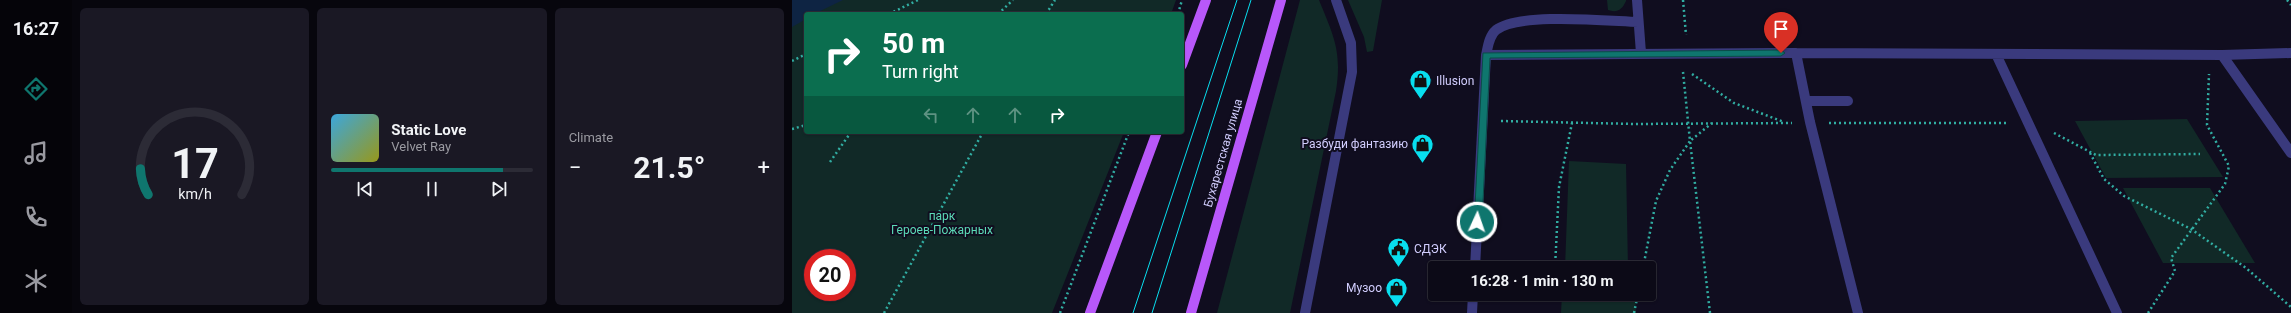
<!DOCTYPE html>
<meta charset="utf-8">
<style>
body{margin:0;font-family:Roboto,sans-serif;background:#1a1824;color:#f1f3f6;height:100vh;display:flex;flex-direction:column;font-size:15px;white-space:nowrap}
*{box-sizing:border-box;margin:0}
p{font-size:13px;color:#9a9aa1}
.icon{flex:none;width:22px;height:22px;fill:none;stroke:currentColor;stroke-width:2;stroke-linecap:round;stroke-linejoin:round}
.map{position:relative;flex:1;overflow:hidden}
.details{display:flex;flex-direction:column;gap:8px;padding:8px;background:#07060d;width:720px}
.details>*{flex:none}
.banner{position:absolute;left:12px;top:12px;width:380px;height:122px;border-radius:4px;box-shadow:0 1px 3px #0004,0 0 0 1px #2c2b36;background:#0b6e4f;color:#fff;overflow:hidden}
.speed{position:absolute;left:12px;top:249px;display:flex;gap:8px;font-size:20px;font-weight:700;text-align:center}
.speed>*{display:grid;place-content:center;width:52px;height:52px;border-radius:50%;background:#0c0a17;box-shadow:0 1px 3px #0004,0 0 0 1px #2c2b36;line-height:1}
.speed .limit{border:6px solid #d22;background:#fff;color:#111}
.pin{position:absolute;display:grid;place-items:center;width:34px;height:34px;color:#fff;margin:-41px -17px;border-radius:50% 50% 50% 0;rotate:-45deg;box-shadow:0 0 4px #0007}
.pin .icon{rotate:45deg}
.me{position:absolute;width:44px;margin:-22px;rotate:3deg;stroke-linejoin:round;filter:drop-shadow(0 0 3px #0008)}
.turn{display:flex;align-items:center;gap:14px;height:84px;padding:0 12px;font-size:18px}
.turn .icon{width:52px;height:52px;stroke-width:2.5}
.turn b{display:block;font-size:28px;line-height:34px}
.lanes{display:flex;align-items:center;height:38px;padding:0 12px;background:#0003;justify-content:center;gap:20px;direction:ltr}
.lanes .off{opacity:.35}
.big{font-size:30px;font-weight:700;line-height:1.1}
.details .widget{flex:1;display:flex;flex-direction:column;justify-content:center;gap:6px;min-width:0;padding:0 14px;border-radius:6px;background:#1a1824}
.details .dial{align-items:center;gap:0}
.dial svg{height:104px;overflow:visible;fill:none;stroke:#2c2b36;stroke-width:7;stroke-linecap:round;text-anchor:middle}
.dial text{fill:#f1f3f6;stroke:none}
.song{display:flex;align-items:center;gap:12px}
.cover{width:48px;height:48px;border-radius:6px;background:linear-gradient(135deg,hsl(200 70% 55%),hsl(60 70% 35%))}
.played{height:4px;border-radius:2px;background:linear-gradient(90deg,#0f766e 85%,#2c2b36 85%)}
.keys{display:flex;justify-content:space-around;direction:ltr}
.heat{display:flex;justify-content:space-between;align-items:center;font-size:22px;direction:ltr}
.details .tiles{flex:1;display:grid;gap:8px;grid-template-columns:repeat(3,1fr)}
.trip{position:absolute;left:636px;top:261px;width:228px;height:40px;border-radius:4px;background:#0c0a17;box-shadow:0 1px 3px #0004,0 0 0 1px #2c2b36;font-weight:700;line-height:40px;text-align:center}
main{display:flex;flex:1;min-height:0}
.dock{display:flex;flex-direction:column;width:72px;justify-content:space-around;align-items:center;background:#050409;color:#9a9aa1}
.dock .icon{width:28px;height:28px}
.dock .on{color:#0f766e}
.dock b{font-size:18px;color:#f1f3f6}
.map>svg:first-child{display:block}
.green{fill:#112927;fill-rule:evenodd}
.water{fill:#0e2443}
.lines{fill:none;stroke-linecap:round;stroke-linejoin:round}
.path{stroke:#31ada2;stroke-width:2.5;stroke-dasharray:2 3;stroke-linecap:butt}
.minor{stroke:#3a3a7d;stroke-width:10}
.major{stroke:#b858fa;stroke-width:10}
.tram{stroke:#08dfef;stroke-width:1}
.route{fill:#0f766e;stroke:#0a4d48}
.labels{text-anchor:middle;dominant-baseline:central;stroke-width:4;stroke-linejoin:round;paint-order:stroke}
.poi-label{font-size:12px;fill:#d1cdfd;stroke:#100d1f;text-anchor:start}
.street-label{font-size:12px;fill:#d1cdfd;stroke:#100d1f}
.park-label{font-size:12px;fill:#5cdab7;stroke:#100d1f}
</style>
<main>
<nav class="dock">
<b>16:27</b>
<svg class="icon on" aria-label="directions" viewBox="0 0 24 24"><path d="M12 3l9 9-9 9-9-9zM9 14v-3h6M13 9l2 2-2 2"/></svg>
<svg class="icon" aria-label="music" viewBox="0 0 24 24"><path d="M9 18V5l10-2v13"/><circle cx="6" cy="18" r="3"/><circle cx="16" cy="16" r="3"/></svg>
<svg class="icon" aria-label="phone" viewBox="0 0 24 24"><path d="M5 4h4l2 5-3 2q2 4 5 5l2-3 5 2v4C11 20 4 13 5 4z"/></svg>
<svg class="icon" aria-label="climate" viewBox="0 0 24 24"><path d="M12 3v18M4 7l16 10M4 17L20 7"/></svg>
</nav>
<section class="details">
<div class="tiles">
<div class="widget dial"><svg viewBox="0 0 100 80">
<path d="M14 69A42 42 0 1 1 86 69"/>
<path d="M14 69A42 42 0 0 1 8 49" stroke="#0f766e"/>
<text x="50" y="56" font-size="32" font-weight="700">17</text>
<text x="50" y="72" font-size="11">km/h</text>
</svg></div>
<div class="widget">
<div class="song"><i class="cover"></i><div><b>Static Love</b><p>Velvet Ray</p></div></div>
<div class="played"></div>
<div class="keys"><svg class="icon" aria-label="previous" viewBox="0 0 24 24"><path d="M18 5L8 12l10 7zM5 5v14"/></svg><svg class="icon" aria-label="pause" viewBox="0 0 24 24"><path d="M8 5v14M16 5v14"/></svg><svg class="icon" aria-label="next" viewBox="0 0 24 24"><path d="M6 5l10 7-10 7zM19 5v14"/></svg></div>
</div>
<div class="widget"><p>Climate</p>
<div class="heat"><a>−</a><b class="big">21.5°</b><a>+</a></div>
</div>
</div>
</section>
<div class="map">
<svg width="1499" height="313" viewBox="0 0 1499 313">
<rect width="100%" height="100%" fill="#100d1f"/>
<path class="green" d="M0 0H384L379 14H14V132H332L260 313H0ZM21 258H55V292H21Z
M508 0H527C542 37 550 51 544 91L498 313H425Z
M556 0H590L581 51 575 52 572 37Z
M815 0H834V1C830 10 825 13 816 10Z
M1395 119 1431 177 1314 178 1283 121Z
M777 161 834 164 836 268H773Z
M1331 188H1418L1463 263H1371Z
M770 294H843L844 313H769Z"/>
<path class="water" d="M0 0H51L22 14H14V19L0 27Z"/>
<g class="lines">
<path class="path" d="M891 0 894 35
M1495 0 1499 5
M97 14 126 0
M206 14 221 0
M254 14 263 0
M386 14 390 0
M0 61 14 54
M900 74 942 103 992 122
M709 121 843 124 1000 123
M1037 123H1216
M0 129 14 125
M1262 133 1304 155 1408 154
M1298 153 1312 179 1332 196 1399 229 1454 268 1499 307
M38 162 59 132
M763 268 767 187 780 123
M851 268 864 201 878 170 898 141 891 72
M92 313 191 132
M268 313 337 132
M842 313 846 294
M918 313 898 141 920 123
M1356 313 1383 271 1379 258 1433 184 1437 166 1415 125 1417 74"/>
<path class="minor" d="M845 0 849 53
M1004 53 1018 122 1066 313
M1499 53 1430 55 1499 153
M1204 54 1325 313
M694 55 1004 53 1430 55
M1014 101H1056
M683 268 694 55C696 46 697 36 704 30 727 12 816 21 846 22
M513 313 560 72 559 43 544 0
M680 313 681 294"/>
<path class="major" d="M390 65 414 0
M298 313 365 132
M399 313 489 0"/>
<path class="tram" d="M341 313 445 0
M360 313 459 0"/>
</g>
<path class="route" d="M989 50 993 53 989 56 698 58 690 222 685 226 682 225 691 53Z"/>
<defs>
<symbol id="shop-pin" viewBox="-11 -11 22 30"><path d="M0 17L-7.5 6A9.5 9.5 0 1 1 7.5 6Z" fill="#08dfef" stroke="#100d1f"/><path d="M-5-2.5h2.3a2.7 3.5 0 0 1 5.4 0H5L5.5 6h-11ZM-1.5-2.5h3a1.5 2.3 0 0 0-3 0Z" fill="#111"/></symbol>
<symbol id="civic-pin" viewBox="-11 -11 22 30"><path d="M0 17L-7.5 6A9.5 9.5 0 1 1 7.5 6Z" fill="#08dfef" stroke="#100d1f"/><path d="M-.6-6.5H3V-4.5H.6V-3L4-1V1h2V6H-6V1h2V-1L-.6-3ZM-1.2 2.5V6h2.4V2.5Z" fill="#111"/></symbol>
</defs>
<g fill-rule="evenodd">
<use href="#shop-pin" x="616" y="68" width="25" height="34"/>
<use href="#shop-pin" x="618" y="132" width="25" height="34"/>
<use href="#civic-pin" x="594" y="236" width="25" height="34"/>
<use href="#shop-pin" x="592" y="276" width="25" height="34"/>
</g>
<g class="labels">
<g class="poi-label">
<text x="644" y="81">Illusion</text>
<text x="616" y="144" text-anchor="end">Разбуди фантазию</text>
<text x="622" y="249">СДЭК</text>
<text x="590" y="288" text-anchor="end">Музоо</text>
</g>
<g class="street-label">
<text transform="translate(431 153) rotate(-74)">Бухарестская улица</text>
</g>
<g class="park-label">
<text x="150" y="216">парк<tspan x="150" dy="14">Героев-Пожарных</tspan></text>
</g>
</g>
</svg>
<div class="speed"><div class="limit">20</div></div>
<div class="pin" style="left:989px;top:53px;background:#d93025"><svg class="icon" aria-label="arrive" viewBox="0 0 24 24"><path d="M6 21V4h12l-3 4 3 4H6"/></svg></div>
<svg class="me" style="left:685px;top:222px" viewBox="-20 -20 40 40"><circle r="17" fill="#0f766e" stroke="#fff" stroke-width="3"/><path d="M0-11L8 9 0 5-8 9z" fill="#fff"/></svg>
<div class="trip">16:28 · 1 min · 130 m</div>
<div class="banner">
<div class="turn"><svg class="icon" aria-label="right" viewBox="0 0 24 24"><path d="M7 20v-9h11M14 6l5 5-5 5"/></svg><div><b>50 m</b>Turn right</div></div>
<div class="lanes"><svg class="icon off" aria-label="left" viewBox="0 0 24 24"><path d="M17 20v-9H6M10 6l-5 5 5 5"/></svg><svg class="icon off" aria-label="ahead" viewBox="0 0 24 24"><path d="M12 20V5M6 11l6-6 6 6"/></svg><svg class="icon off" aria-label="ahead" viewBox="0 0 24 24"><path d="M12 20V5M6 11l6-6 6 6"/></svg><svg class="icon" aria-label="right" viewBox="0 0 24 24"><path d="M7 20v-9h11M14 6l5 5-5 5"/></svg></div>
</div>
</div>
</main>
